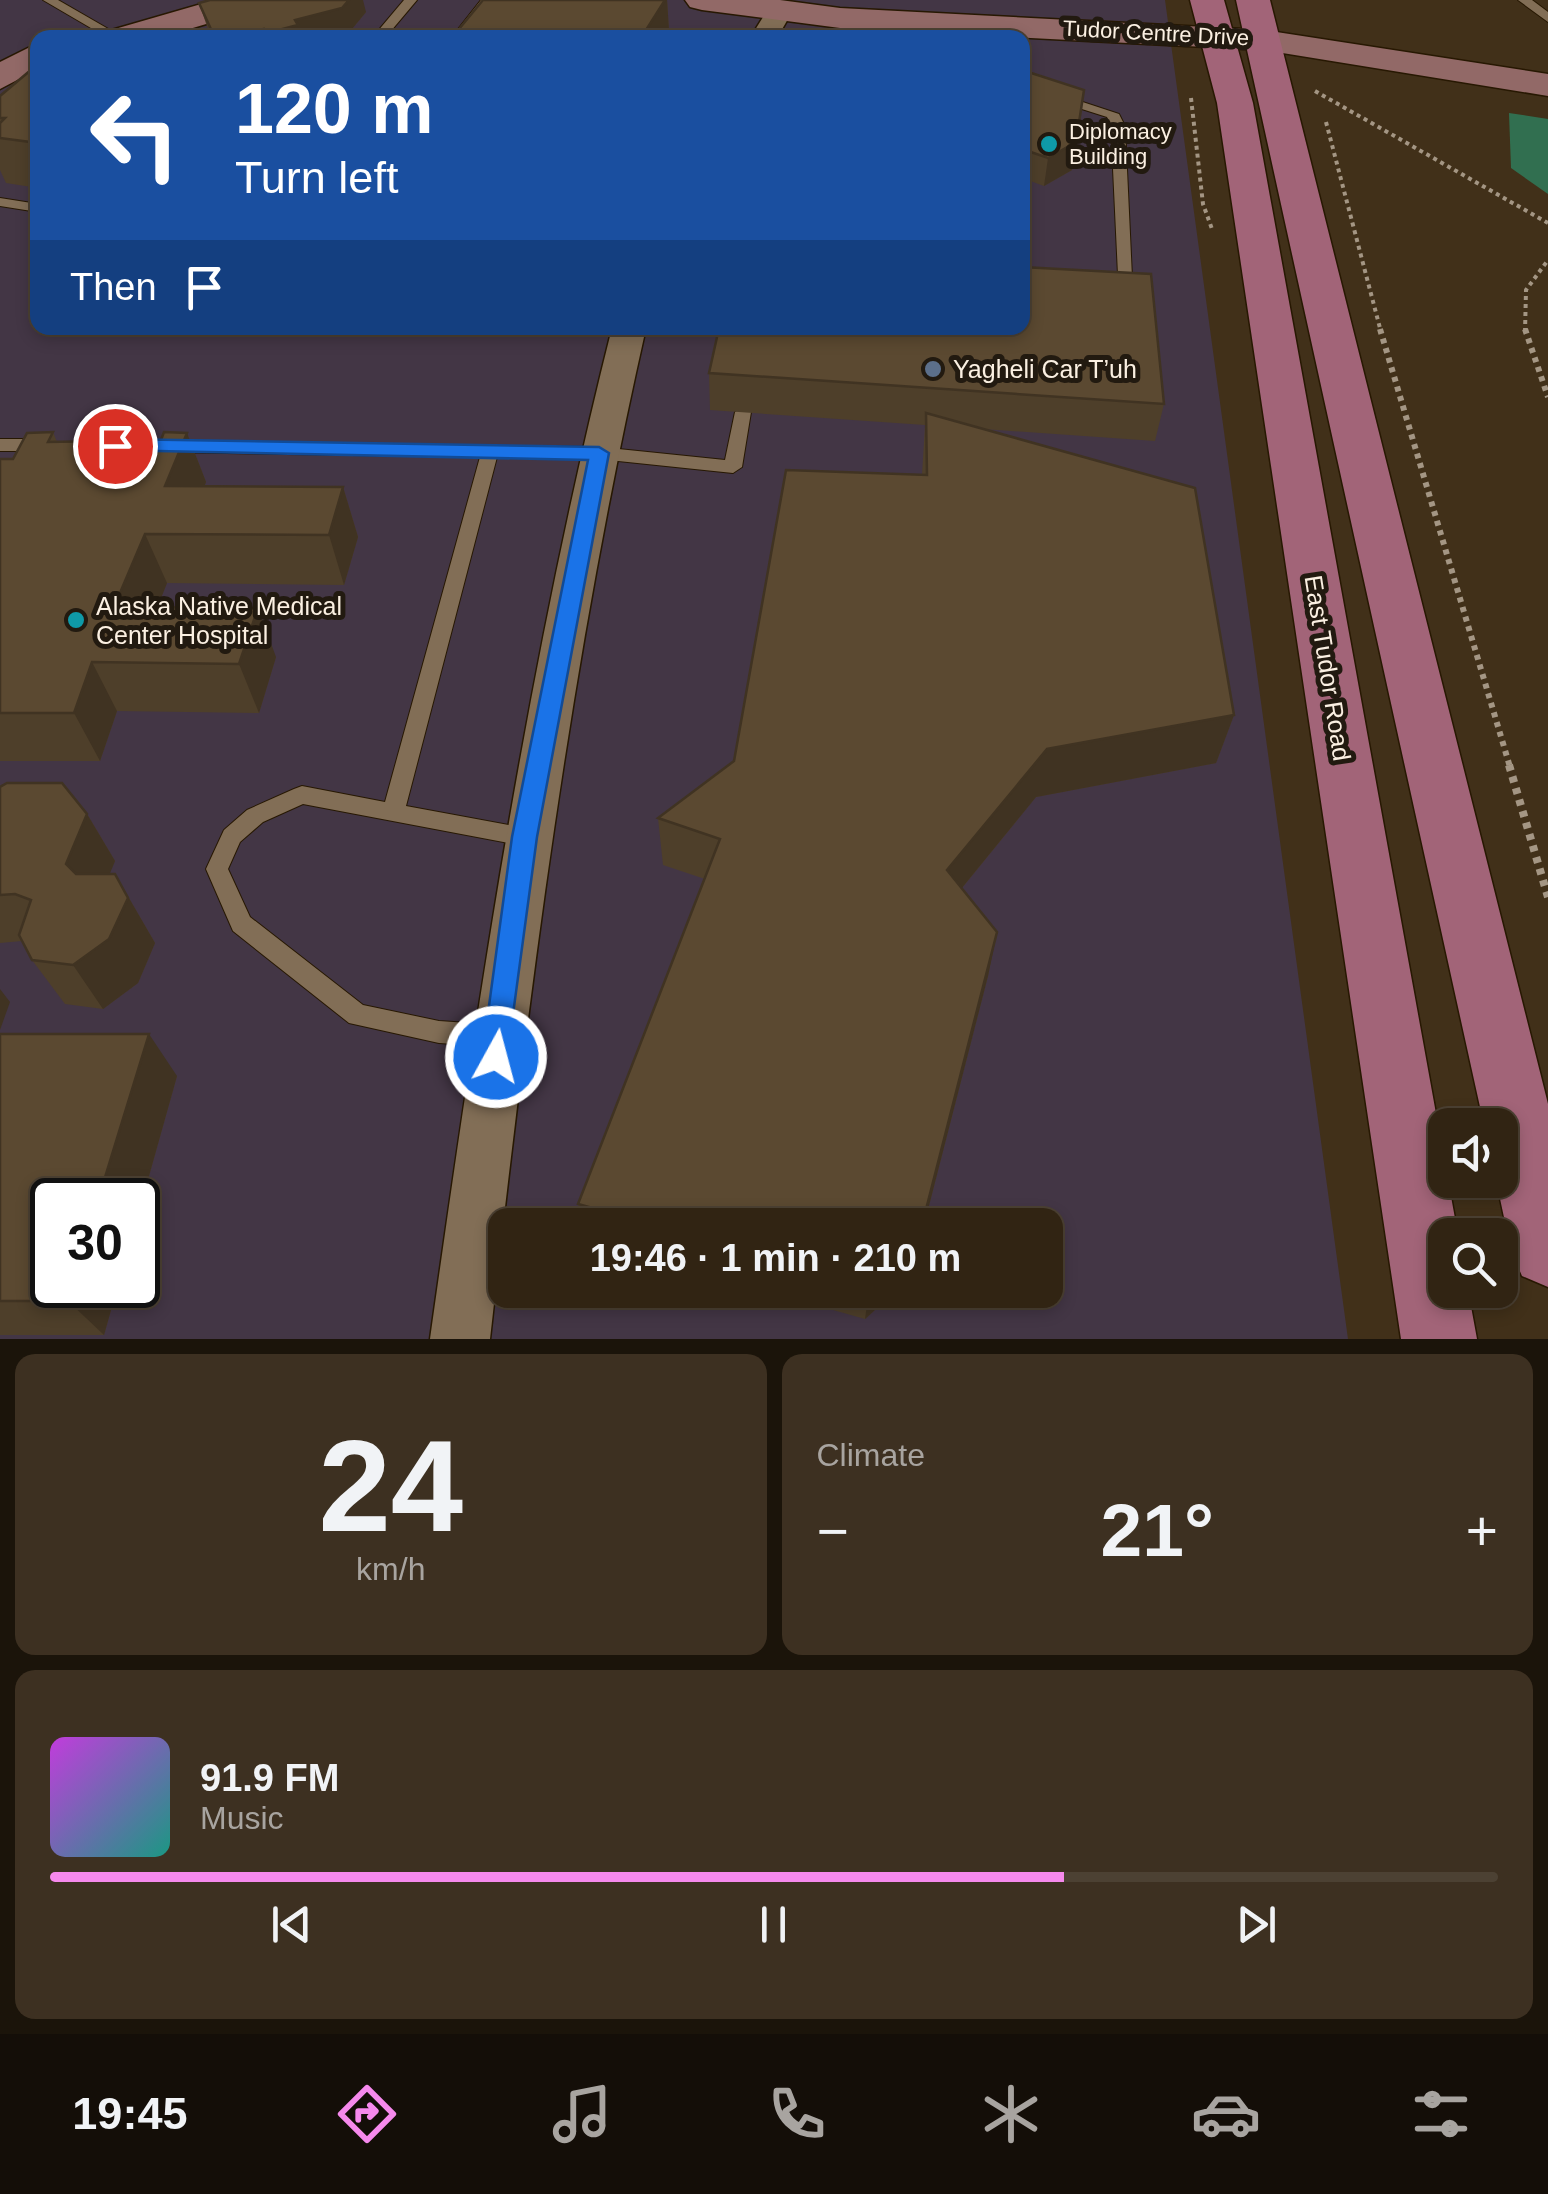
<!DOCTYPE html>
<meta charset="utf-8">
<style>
body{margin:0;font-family:Arial,sans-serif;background:#3d3021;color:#f1f3f6;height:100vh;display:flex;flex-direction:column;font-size:38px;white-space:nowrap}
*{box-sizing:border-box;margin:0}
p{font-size:32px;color:#a8a4a0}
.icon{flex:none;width:55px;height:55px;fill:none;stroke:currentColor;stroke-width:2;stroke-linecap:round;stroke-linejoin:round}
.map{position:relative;height:1339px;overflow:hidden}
.panel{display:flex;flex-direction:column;gap:15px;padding:15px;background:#1b140a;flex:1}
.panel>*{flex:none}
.guide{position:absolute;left:30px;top:30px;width:1000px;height:305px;border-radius:20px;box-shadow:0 5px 15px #0003,0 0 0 2px #4c4133;background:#1a4fa0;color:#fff;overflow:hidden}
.buttons{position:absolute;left:1428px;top:1108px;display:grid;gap:20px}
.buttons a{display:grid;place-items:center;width:90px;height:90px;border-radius:20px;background:#312413;box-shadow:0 5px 15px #0003,0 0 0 2px #4c4133;font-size:50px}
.speed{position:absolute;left:30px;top:1178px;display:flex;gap:20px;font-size:50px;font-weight:700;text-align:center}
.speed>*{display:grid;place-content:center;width:130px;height:130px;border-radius:50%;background:#312413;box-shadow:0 5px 15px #0003,0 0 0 2px #4c4133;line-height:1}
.speed .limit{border:5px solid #111;border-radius:15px;background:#fff;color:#111}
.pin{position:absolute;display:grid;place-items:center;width:85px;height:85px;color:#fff;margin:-42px;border:5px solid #fff;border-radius:50%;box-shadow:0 2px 10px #0007}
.me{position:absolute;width:110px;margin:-55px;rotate:7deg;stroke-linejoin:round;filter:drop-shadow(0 0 8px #0008)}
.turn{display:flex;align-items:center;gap:35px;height:210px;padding:0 40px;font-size:45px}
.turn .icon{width:130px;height:130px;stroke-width:2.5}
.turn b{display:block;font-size:70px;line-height:85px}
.then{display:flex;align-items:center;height:95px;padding:0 40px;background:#0003;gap:20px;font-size:38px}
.big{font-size:75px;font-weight:600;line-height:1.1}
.panel .card{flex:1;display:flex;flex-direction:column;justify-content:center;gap:15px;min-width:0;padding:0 35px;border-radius:20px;background:#3d3021}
.panel .dial{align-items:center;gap:0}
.dial b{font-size:130px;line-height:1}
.song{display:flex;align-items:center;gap:30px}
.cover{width:120px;height:120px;border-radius:15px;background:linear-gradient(135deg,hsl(290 70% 55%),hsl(170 70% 35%))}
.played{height:10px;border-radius:5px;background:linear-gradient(90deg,#f689ed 70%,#4c4133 70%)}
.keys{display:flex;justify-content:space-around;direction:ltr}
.heat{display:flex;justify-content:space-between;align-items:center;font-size:55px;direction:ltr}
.panel .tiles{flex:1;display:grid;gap:15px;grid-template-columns:1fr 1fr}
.card:last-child{grid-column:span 2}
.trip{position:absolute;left:488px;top:1208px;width:575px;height:100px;border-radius:20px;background:#312413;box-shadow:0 5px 15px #0003,0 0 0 2px #4c4133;font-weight:600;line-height:100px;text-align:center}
.tab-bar{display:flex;height:160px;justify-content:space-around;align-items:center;background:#140e08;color:#a8a4a0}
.tab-bar .icon{width:70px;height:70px}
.tab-bar .current{color:#f689ed}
.tab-bar b{font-size:45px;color:#f1f3f6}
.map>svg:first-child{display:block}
.medical{fill:#433645;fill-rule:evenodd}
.forest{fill:#316f50}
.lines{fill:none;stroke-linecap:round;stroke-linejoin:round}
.lane-casing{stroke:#271802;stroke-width:2}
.street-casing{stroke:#271802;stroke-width:3}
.secondary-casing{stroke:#271802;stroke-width:3}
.primary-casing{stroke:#271802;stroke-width:3}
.path-far2{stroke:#a49684;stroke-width:4;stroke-dasharray:4 4;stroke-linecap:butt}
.path-far1{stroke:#a49684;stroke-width:6;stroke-dasharray:5 5;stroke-linecap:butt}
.path{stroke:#a49684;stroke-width:8;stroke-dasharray:6 6;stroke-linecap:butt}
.lane{fill:#826e56;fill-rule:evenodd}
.street{fill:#826e56;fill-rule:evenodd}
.secondary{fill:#926967;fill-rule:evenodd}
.primary{fill:#a26478;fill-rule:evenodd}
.wall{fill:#4e3f2a}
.shaded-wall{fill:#403322}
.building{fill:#5b4931;stroke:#403322;stroke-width:2.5}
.route{fill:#1a73e8;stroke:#114b97;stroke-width:2.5}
.culture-dot{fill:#0f9aa8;stroke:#221a10;stroke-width:4}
.service-dot{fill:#5c6f8a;stroke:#221a10;stroke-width:4}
.labels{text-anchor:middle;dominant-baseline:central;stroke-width:10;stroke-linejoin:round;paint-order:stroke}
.far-street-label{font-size:22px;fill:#fbf0e2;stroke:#221a10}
.far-poi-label{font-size:22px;fill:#fbf0e2;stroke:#221a10;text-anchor:start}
.poi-label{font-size:25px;fill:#fbf0e2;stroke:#221a10;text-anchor:start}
.street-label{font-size:25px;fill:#fbf0e2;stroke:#221a10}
</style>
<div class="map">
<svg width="1548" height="1339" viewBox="0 0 1548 1339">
<rect width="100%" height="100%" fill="#413019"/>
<path class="medical" d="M0 0H1165L1348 1339H0ZM38 38H1022V328H38ZM52 1200H138V1285H52ZM505 1225H1045V1290H505Z"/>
<path class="forest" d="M1509 113 1548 119V194L1511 168Z"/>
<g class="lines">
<defs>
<path id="lane" d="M43 0H58L124 38H108Z
M404 0H417L385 38H372Z
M481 0H493L464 38H451Z
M1518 0H1532L1548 12V22Z
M1022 82 1119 114 1125 126 1133 299H1121L1119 296 1111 126 1107 117 1022 90Z
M0 198 38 204V212L0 206Z
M743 407 751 412 742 467 733 473 599 459 497 457 406 806 525 828 533 831 536 837 533 843 525 846 303 804 263 822 240 842 228 869 250 917 363 1005 439 1021 498 1025 507 1028 510 1036 507 1044 498 1047 439 1043 349 1023 233 931 206 869 224 830 247 810 294 789 302 786 385 802 480 457 167 452 161 450 158 446 161 442 599 447 725 460 735 412Z
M0 439H48L57 445 48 451H0Z"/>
<path id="street" d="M779 4 792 12 777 38H750L770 6Z
M612 328H646C570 662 528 999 490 1339H430C478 999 528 661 612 328Z"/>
<path id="secondary" d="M215 0H269L264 7 159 38H103L108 31Z
M685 0H780L840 8 1264 30 1548 74V96L1264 50 840 28 702 10 690 7Z
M38 43V69L0 89V62Z"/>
<path id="primary" d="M1190 0H1224L1253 103 1458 1235H1445V1290H1468L1477 1339H1401L1217 103Z
M1236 0H1270L1548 1104V1287L1522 1276 1511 1250 1496 1180H1500V1125H1484Z"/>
</defs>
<use href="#lane" class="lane-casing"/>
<use href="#street" class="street-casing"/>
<use href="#secondary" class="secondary-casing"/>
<use href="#primary" class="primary-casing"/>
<path class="path-far2" d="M1315 91 1548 223
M1191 98 1203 204 1212 229
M1326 122 1381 332
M1525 332 1526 290 1548 260"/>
<path class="path-far1" d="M1380 329 1510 767
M1525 329 1548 397"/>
<path class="path" d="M1509 765 1548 897"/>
<use href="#lane" class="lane"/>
<use href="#street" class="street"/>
<use href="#secondary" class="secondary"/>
<use href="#primary" class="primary"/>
</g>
<path class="wall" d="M483 0H667L669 31 665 38H461L459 29Z
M199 3 366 12 347 35 336 38H211Z
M38 64V188L6 183 0 170V96Z
M1022 70 1072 170 1044 186 1022 178Z
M709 373 1164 404 1155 441 983 429 1234 715 1216 763 1036 797 962 888 997 932 988 976 924 1225H583L578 1204 705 879 663 865 658 818 734 761 922 475 925 425 710 410Z
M53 432 57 442 161 440 187 433 206 482 204 486 343 487 358 537 344 585 167 583 157 607 276 657 259 713 117 711 100 761H0V459H13Z
M0 787 87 814 115 861 109 874H115L155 943 138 983 103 1009 65 1004 32 960 22 941 0 943Z
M0 1034 177 1076 138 1215V1200L52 1285H118L104 1335H0Z
M762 1290H897L865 1319Z"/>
<path class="shaded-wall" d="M349 0H363L366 12 347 35 336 38H268L267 33 295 20Z
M665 0H667L669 31 665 38H641Z
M264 29 266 38H220Z
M1076 142 1072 170 1044 186 1048 158Z
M187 433 206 482 186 535 165 486Z
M343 487 358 537 344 585 329 535Z
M145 534 167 583 138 656 114 607Z
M258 608 276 657 259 713 239 664Z
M92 662 117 711 100 761 74 713Z
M1234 715 1216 763 1036 797 939 916 947 870 1047 749Z
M87 814 115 861 95 910 66 864Z
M115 874 155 943 138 983 103 1009 73 965Z
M997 932 988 976 924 1225H922Z
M0 989 10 1002 0 1030Z
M149 1034 177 1076 138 1215V1200H98Z
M73 1285H118L104 1335 68 1301Z
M869 1290H897L865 1319Z"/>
<path class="building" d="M210 0H349L342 8 295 20 298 25 267 33 264 29 220 38H215L199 3Z
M483 0H665L641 38H533L459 29Z
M77 30 141 38H67Z
M38 64V143L0 138V123L5 118H0V96Z
M1022 70 1084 90 1076 142 1048 158 1022 149Z
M1022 267 1151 274 1164 404 709 373 719 328H1022Z
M926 413 1195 488 1234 715 1047 749 947 870 997 932 922 1225H654L578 1204 720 839 658 818 734 761 786 470 927 475Z
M53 432 48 442 161 440 164 432 187 433 165 486 343 487 329 535 145 534 114 607 258 608 239 664 92 662 74 713H0V459H13L27 433Z
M7 783H62L87 814 66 864 76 874H115L128 898 109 939 73 965 32 960 19 935 31 900 15 894 0 895V787Z
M0 1034H149L98 1200H52V1285H73L68 1301H0Z"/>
<path class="route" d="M115 439 599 447 609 453 537 837 506 1066 496 1070 486 1066 482 1057 512 837 588 460 108 450 105 446Z"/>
<g class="culture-dot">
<circle cx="1049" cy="144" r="10"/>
<circle cx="76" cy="620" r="10"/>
</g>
<circle class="service-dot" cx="933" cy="369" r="10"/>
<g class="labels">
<g class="far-street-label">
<text transform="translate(1156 33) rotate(3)">Tudor Centre Drive</text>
</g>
<g class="far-poi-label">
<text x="1069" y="131">Diplomacy<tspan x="1069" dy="25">Building</tspan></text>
</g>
<g class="poi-label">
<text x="953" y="369">Yagheli Car T’uh</text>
<text x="96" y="606">Alaska Native Medical<tspan x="96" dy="29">Center Hospital</tspan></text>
</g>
<g class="street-label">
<text transform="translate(1328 668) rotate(81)">East Tudor Road</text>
</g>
</g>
</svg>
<div class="buttons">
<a><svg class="icon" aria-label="sound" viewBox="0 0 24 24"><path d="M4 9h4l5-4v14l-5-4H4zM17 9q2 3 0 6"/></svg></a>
<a><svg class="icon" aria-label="search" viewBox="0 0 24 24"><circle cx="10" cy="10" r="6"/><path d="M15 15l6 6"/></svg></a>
</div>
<div class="speed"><div class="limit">30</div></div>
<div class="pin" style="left:115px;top:446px;background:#d93025"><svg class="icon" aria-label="arrive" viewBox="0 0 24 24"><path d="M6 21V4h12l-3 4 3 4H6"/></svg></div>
<svg class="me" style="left:496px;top:1057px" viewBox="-20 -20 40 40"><circle r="17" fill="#1a73e8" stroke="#fff" stroke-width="3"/><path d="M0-11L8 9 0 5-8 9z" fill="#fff"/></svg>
<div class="trip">19:46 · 1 min · 210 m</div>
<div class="guide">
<div class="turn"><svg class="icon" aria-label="left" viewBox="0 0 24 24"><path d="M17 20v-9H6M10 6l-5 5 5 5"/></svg><div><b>120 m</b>Turn left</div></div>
<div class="then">Then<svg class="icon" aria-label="arrive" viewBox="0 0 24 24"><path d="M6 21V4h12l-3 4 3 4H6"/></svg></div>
</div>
</div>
<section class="panel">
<div class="tiles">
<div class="card dial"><b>24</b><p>km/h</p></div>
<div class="card"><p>Climate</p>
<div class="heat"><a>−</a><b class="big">21°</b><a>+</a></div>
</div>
<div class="card">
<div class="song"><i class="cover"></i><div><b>91.9 FM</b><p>Music</p></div></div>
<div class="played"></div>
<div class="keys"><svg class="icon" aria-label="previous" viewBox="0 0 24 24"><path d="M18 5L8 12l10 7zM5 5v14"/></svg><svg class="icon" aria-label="pause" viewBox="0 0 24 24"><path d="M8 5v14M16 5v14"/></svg><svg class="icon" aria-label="next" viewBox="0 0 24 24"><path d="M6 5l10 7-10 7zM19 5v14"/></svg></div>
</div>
</div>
</section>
<nav class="tab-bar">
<b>19:45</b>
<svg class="icon current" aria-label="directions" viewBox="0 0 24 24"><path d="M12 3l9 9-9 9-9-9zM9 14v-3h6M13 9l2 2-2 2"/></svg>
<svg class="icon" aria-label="music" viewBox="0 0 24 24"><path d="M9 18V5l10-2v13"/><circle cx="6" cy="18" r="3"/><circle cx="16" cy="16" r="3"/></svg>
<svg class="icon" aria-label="phone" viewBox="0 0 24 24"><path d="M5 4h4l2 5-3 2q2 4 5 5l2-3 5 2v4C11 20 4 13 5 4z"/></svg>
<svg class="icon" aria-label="climate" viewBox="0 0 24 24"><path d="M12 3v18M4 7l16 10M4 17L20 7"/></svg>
<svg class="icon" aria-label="car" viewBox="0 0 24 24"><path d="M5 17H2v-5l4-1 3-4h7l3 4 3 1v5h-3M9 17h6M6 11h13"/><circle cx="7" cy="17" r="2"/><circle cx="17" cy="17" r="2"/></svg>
<svg class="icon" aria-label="filters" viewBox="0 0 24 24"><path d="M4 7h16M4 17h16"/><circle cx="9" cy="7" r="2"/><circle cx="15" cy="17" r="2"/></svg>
</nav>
